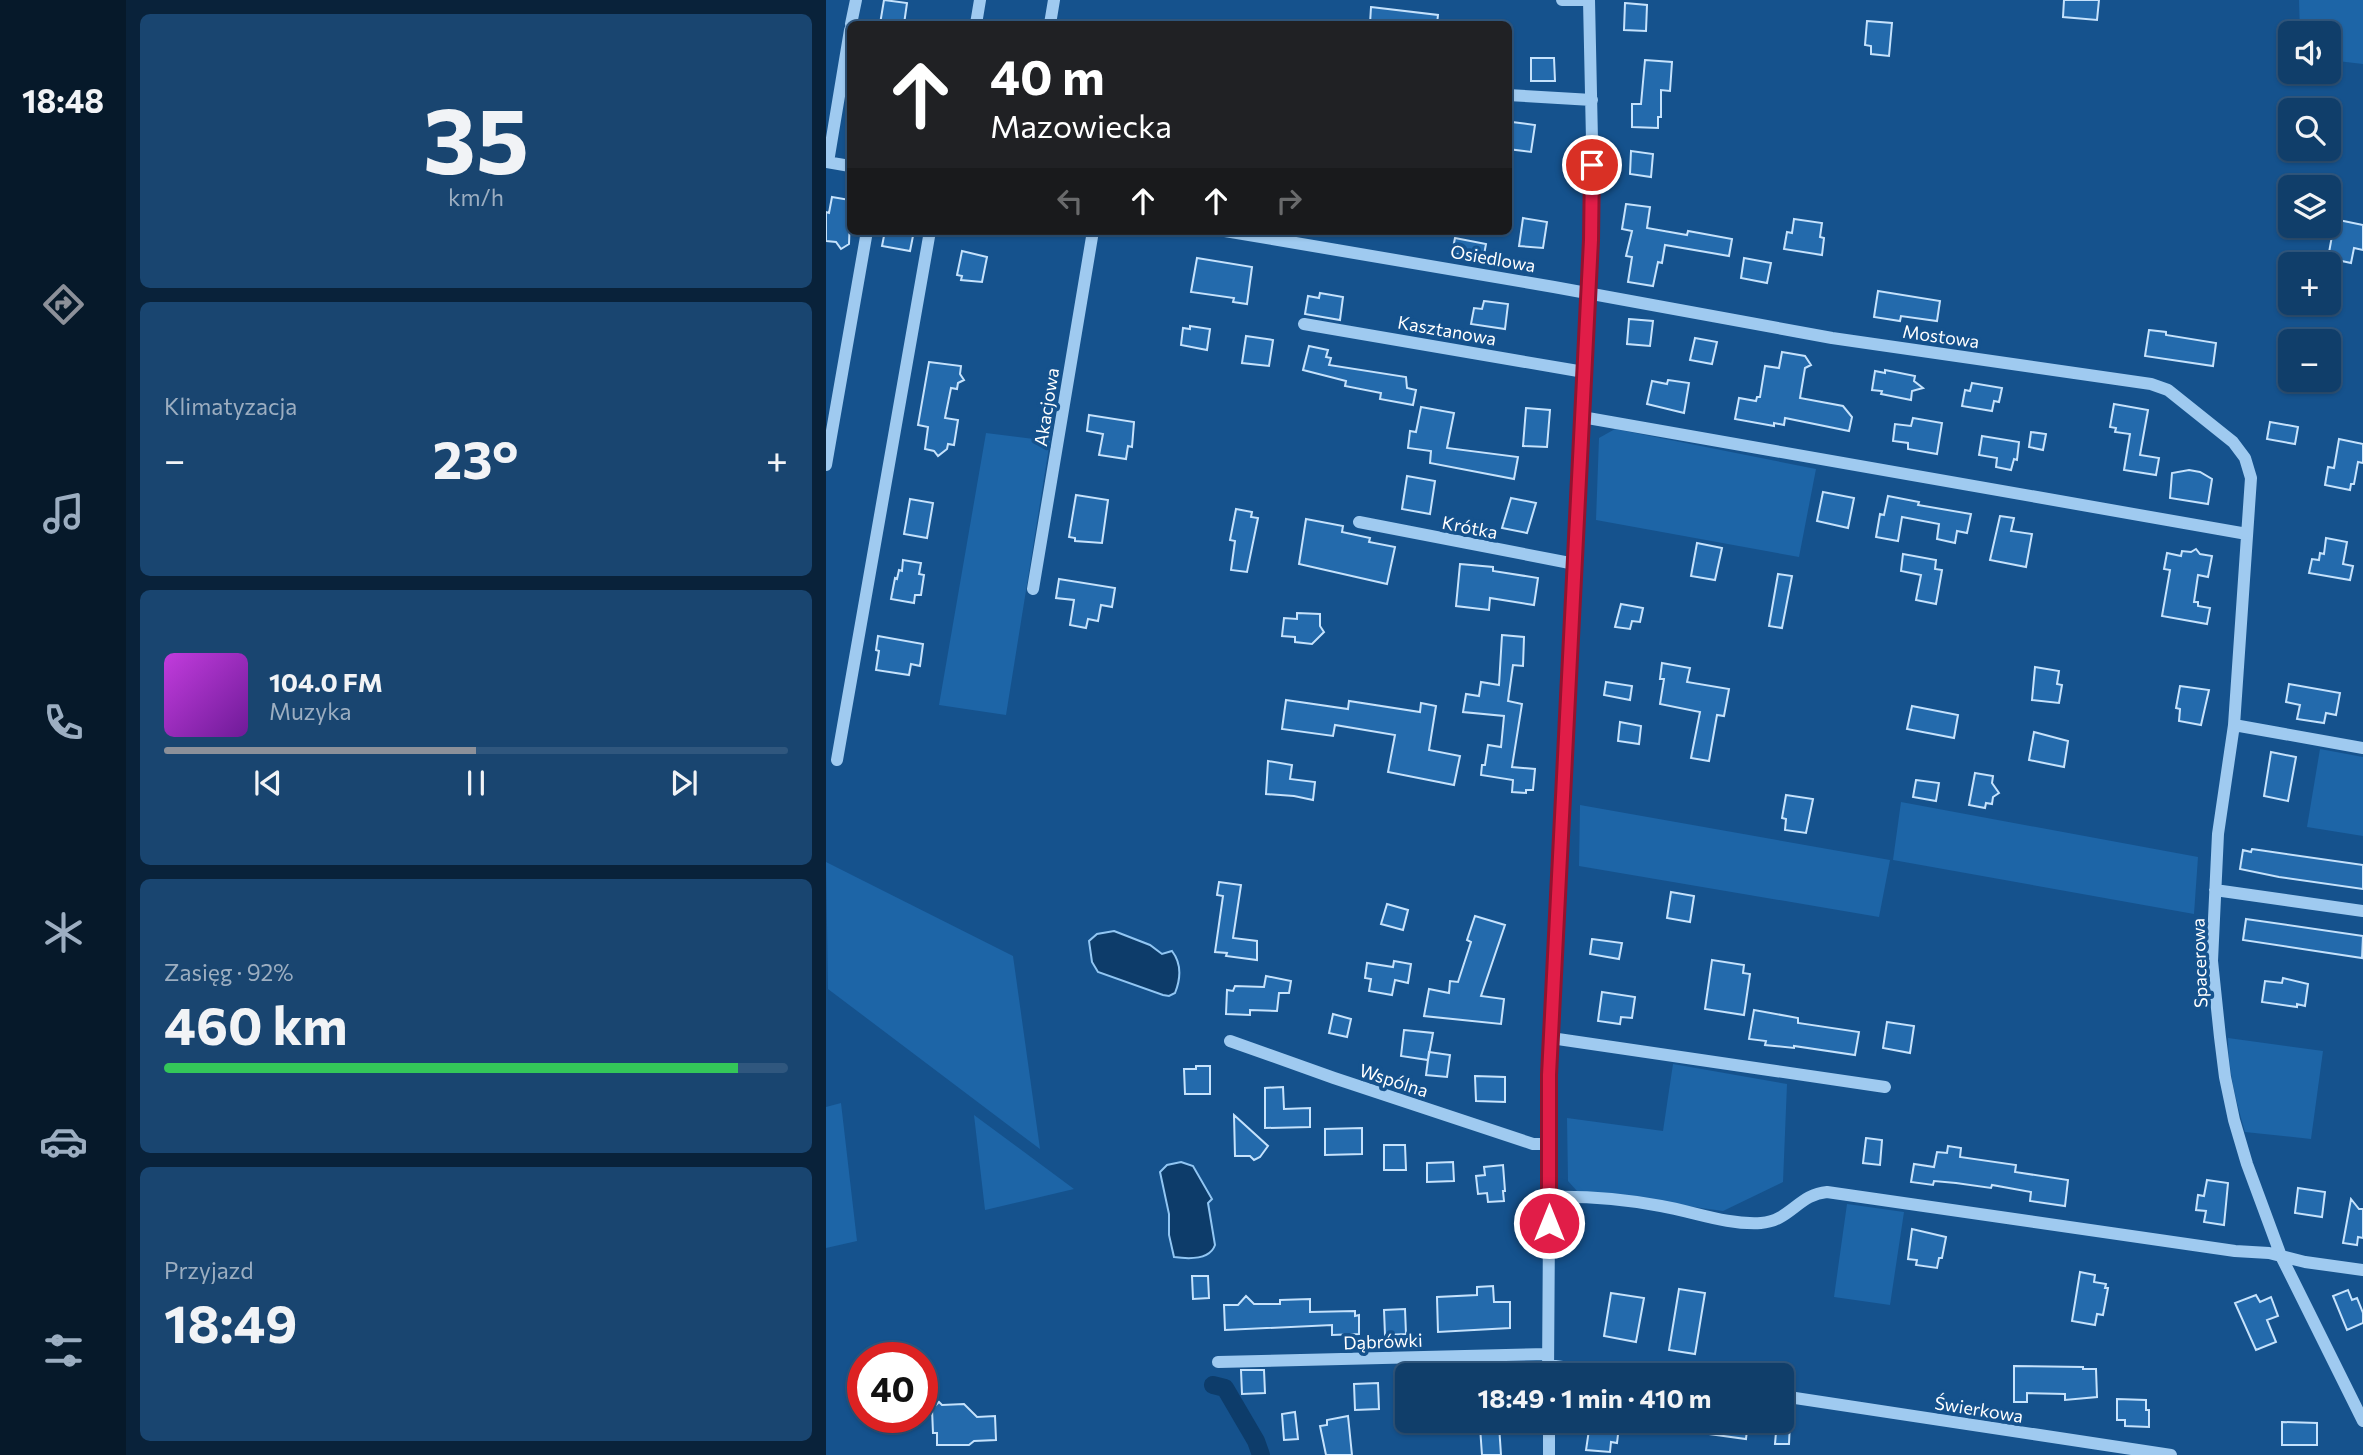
<!DOCTYPE html>
<html lang="pl">
<meta charset="utf-8">
<style>
body{margin:0;font-family:Commissioner,sans-serif;background:#194570;color:#f1f3f6;height:100vh;display:flex;flex-direction:column;font-size:26px;white-space:nowrap}
*{box-sizing:border-box;margin:0}
p{font-size:23px;color:#9caec1}
.icon{flex:none;width:38px;height:38px;fill:none;stroke:currentColor;stroke-width:2;stroke-linecap:round;stroke-linejoin:round}
.map{position:relative;flex:1;overflow:hidden}
.side{display:flex;flex-direction:column;gap:14px;padding:14px;background:#09223a;width:700px}
.side>*{flex:none}
.top-card{position:absolute;left:21px;top:21px;width:665px;height:214px;border-radius:10px;box-shadow:0 2px 5px #0004,0 0 0 2px #30577e;background:#202124;color:#fff;overflow:hidden}
.buttons{position:absolute;left:1452px;top:21px;display:grid;gap:14px}
.buttons a{display:grid;place-items:center;width:63px;height:63px;border-radius:10px;background:#103e6a;box-shadow:0 2px 5px #0004,0 0 0 2px #30577e;font-size:35px}
.speed{position:absolute;left:21px;top:1342px;display:flex;gap:14px;font-size:35px;font-weight:700;text-align:center}
.speed>*{display:grid;place-content:center;width:91px;height:91px;border-radius:50%;background:#103e6a;box-shadow:0 2px 5px #0004,0 0 0 2px #30577e;line-height:1}
.speed .limit{border:10px solid #d22;background:#fff;color:#111}
.pin{position:absolute;display:grid;place-items:center;width:60px;height:60px;color:#fff;margin:-30px;border:4px solid #fff;border-radius:50%;box-shadow:0 2px 7px #0007}
.me{position:absolute;width:77px;margin:-38px;rotate:0deg;stroke-linejoin:round;filter:drop-shadow(0 0 5px #0008)}
.turn{display:flex;align-items:center;gap:24px;height:147px;padding:0 28px;font-size:32px}
.turn .icon{width:91px;height:91px;stroke-width:2.5}
.turn b{display:block;font-size:49px;line-height:60px}
.lanes{display:flex;align-items:center;height:66px;padding:0 28px;background:#0003;justify-content:center;gap:35px;direction:ltr}
.lanes .off{opacity:.35}
.big{font-size:52px;font-weight:700;line-height:1.1}
.side .card{flex:1;display:flex;flex-direction:column;justify-content:center;gap:10px;min-width:0;padding:0 24px;border-radius:10px;background:#194570}
.side .dial{align-items:center;gap:0}
.dial b{font-size:91px;line-height:1}
.song{display:flex;align-items:center;gap:21px}
.cover{width:84px;height:84px;border-radius:10px;background:linear-gradient(135deg,hsl(290 70% 55%),hsl(280 70% 35%))}
.played{height:7px;border-radius:4px;background:linear-gradient(90deg,#8c9099 50%,#30577e 50%)}
.keys{display:flex;justify-content:space-around;direction:ltr}
.heat{display:flex;justify-content:space-between;align-items:center;font-size:38px;direction:ltr}
.charge{height:10px;border-radius:5px;background:linear-gradient(90deg,#34c759 92%,#30577e 0)}
.trip{position:absolute;left:569px;top:1363px;width:399px;height:70px;border-radius:10px;background:#103e6a;box-shadow:0 2px 5px #0004,0 0 0 2px #30577e;font-weight:700;line-height:70px;text-align:center}
main{display:flex;flex:1;min-height:0}
.tabs{display:flex;flex-direction:column;width:126px;justify-content:space-around;align-items:center;background:#06192a;color:#9caec1}
.tabs .icon{width:49px;height:49px}
.tabs .current{color:#8c9099}
.tabs b{font-size:32px;color:#f1f3f6}
.map>svg:first-child{display:block}
.green{fill:#1d65a7}
.water{fill:#0d3c6a;stroke:#91c6f3;stroke-width:2}
.lines{fill:none;stroke-linecap:round;stroke-linejoin:round}
.canal{stroke:#0d3c6a;stroke-width:18}
.building{fill:#236aac;stroke:#c5e2fc;stroke-width:2}
.minor{stroke:#9fcaf0;stroke-width:12}
.route-casing{stroke:#92132f;stroke-width:18}
.route{stroke:#e11d48;stroke-width:12}
.labels{text-anchor:middle;dominant-baseline:central;stroke-width:7;stroke-linejoin:round;paint-order:stroke}
.street-label{font-size:18px;fill:#fff;stroke:#15528d}
</style>
<main>
<nav class="tabs">
<b>18:48</b>
<svg class="icon current" aria-label="directions" viewBox="0 0 24 24"><path d="M12 3l9 9-9 9-9-9zM9 14v-3h6M13 9l2 2-2 2"/></svg>
<svg class="icon" aria-label="music" viewBox="0 0 24 24"><path d="M9 18V5l10-2v13"/><circle cx="6" cy="18" r="3"/><circle cx="16" cy="16" r="3"/></svg>
<svg class="icon" aria-label="phone" viewBox="0 0 24 24"><path d="M5 4h4l2 5-3 2q2 4 5 5l2-3 5 2v4C11 20 4 13 5 4z"/></svg>
<svg class="icon" aria-label="climate" viewBox="0 0 24 24"><path d="M12 3v18M4 7l16 10M4 17L20 7"/></svg>
<svg class="icon" aria-label="car" viewBox="0 0 24 24"><path d="M5 17H2v-5l4-1 3-4h7l3 4 3 1v5h-3M9 17h6M6 11h13"/><circle cx="7" cy="17" r="2"/><circle cx="17" cy="17" r="2"/></svg>
<svg class="icon" aria-label="filters" viewBox="0 0 24 24"><path d="M4 7h16M4 17h16"/><circle cx="9" cy="7" r="2"/><circle cx="15" cy="17" r="2"/></svg>
</nav>
<section class="side">
<div class="card dial"><b>35</b><p>km/h</p></div>
<div class="card"><p>Klimatyzacja</p>
<div class="heat"><a>−</a><b class="big">23°</b><a>+</a></div>
</div>
<div class="card">
<div class="song"><i class="cover"></i><div><b>104.0 FM</b><p>Muzyka</p></div></div>
<div class="played"></div>
<div class="keys"><svg class="icon" aria-label="previous" viewBox="0 0 24 24"><path d="M18 5L8 12l10 7zM5 5v14"/></svg><svg class="icon" aria-label="pause" viewBox="0 0 24 24"><path d="M8 5v14M16 5v14"/></svg><svg class="icon" aria-label="next" viewBox="0 0 24 24"><path d="M6 5l10 7-10 7zM19 5v14"/></svg></div>
</div>
<div class="card"><p>Zasięg · 92%</p><b class="big">460 km</b><div class="charge"></div></div>
<div class="card"><p>Przyjazd</p><b class="big">18:49</b></div>
</section>
<div class="map">
<svg width="1537" height="1455" viewBox="0 0 1537 1455">
<rect width="100%" height="100%" fill="#15528d"/>
<path class="green" d="M1473 0H1537V64L1503 60V33H1474Z
M789 429 990 469 973 557 770 520 773 438Z
M160 433 224 441 180 715 113 705Z
M1494 749 1537 757V836L1481 827Z
M1075 802 1372 857 1368 914 1067 860Z
M754 805 1064 860 1053 917 753 866Z
M0 862 187 956 214 1149 2 989Z
M1402 1038 1497 1051 1485 1139 1419 1132C1410 1100 1402 1071 1402 1038Z
M847 1064 961 1084 957 1182 897 1211 751 1191 742 1181 741 1118 837 1131Z
M15 1103 31 1241 0 1248V1107Z
M148 1115 248 1189 159 1210Z
M1021 1204 1078 1212 1064 1305 1008 1297Z"/>
<path class="water" d="M288 931 324 945 336 954 346 951C356 964 355 978 349 993L343 996 337 995 272 972 266 962 263 941 271 934Z
M355 1162 367 1166 386 1199 382 1203 389 1245C384 1260 362 1259 348 1257L343 1235V1214L334 1172 341 1165Z"/>
<g class="lines">
<path class="canal" d="M387 1385 399 1388 430 1441 435 1455"/>
</g>
<path class="building" d="M58 0 81 3 78 24H54Z
M1238 0H1273L1271 20 1237 17Z
M799 3 821 5 820 31 798 30Z
M545 7 612 15 611 24H544Z
M1041 21 1066 23 1063 56 1045 54V46L1039 45Z
M705 58H728L729 81H705Z
M819 60 846 62 844 91 835 90V117H832V128L806 127V104H815Z
M686 122 709 125 705 152 682 149V132Z
M805 151 827 154 825 177 804 174Z
M6 197 24 200 21 216 24 217 23 244 15 249 10 242 0 241V212L3 213Z
M800 204 824 207 821 228 861 235 862 231 906 239 903 256 839 245 836 263 832 262 827 286 802 282 806 257 800 256 806 231 796 229Z
M697 218 721 222 717 248 693 246Z
M1503 218 1537 225V250L1528 248 1525 263 1502 258 1506 236 1503 235Z
M968 219 996 223 994 237 998 238 996 255 958 249 961 232 966 233Z
M59 231H88L84 251 56 246Z
M629 238 660 244 657 260 626 253Z
M136 251 161 257 156 282 135 280 136 276 131 275Z
M371 258 426 267 421 304 407 302 408 298 365 292Z
M918 258 945 263 941 283 915 278Z
M1052 291 1114 301 1111 321 1075 316 1074 321 1048 317Z
M494 293 517 297 514 320 479 314 482 296 493 298Z
M658 301 682 304 679 329 645 324 648 308 656 309Z
M803 319 827 321 824 346 801 344Z
M364 326 384 329 381 350 355 345 357 328 364 329Z
M1323 330 1340 332V335L1390 343 1387 366 1319 356Z
M420 336 447 340 443 366 416 363Z
M869 338 891 342 886 364 864 360Z
M483 346 502 350 500 357 505 358 503 365 580 377 581 388 590 390 587 405 554 399 555 393 519 386 520 381 477 370Z
M956 352 979 356 985 365 979 368 974 398 1017 406 1026 417 1023 431 959 418 958 425 948 423V426L909 419 913 398 930 401 931 397H934L939 366 953 368Z
M103 362 135 366 134 374 138 380 132 383 131 389 125 388 119 418 132 420 128 445 122 444 121 449 112 456 108 451 99 449 102 427 92 425Z
M1059 370 1089 376 1088 381 1097 388 1086 391 1085 400 1055 394 1056 391 1046 390 1049 371 1059 373Z
M842 380 863 383 858 413 821 404 826 381 841 384Z
M1146 383 1176 388 1173 402 1168 401 1166 411 1136 406 1139 390 1144 391Z
M1288 404 1322 410 1314 455 1333 458 1330 475 1298 470 1304 434 1289 432 1290 428 1284 427Z
M595 407 628 413 621 448 692 457 688 479 604 463 605 451 582 448 584 431 590 432Z
M700 408 724 410 721 447 697 446Z
M263 415 308 422 306 447 302 446 300 459 273 455 277 434 261 431Z
M1087 418 1116 423 1111 454 1082 449V443L1067 441 1069 424 1085 426Z
M1444 422 1472 427 1469 444 1441 439Z
M1205 432 1220 434 1217 450 1203 447Z
M1156 436 1193 442 1191 460 1188 459 1185 470 1170 467 1171 458 1153 455Z
M1513 439 1537 444V463L1532 462 1528 484H1525L1524 490 1499 485 1502 467 1508 468Z
M1363 470 1374 472 1386 479 1382 504 1344 498 1346 473Z
M581 476 609 481 604 514 576 509Z
M997 492 1028 498 1022 528 991 521Z
M250 495 282 500 276 543 249 541V538L243 537Z
M1062 496 1093 502 1092 505 1145 514 1141 533 1131 531 1129 543 1111 539 1113 524 1076 517 1072 541 1050 537 1054 514 1058 515Z
M685 498 710 503 701 533 676 528Z
M84 499 107 503 101 538 78 534Z
M410 509 426 512 425 517 432 518 421 572 405 570 409 541 404 540Z
M1174 516 1188 518 1185 531 1206 534 1200 567 1164 560Z
M480 519 517 526 516 532 544 538 543 542 569 547 561 584 473 564Z
M1500 538 1521 542 1517 564 1527 566 1524 580 1483 573 1486 559 1493 560 1494 553 1498 554Z
M871 543 896 548 889 580 865 576Z
M1370 549 1374 554 1386 556 1382 577 1372 575 1368 602H1372V606L1384 608 1381 624 1336 616 1344 570 1338 569 1341 553 1355 556 1356 551 1365 552Z
M1077 554 1110 560 1109 569 1116 570 1110 604 1090 600 1095 575 1075 571Z
M77 560 95 563 93 574 98 575 95 595H89L88 603 65 599 69 578 71 579 73 570 76 571Z
M634 564 667 567V571L712 578 708 605 664 598 663 610 630 606Z
M952 574 966 576 956 628 943 626Z
M233 579 289 588 286 607 275 605 272 621 262 619 260 628 244 625 248 600 230 598Z
M795 604 817 608 814 622 806 621 804 629 789 627Z
M471 613 494 614V626L498 632 486 644 469 642V637L456 636 458 618 471 619Z
M676 635 698 637 697 666 687 665 682 701 696 704 686 767 709 769 707 790H700V793L686 792 687 780 655 775 656 765H659L662 745 675 747 678 716 637 712 640 694 653 696 655 682 673 685Z
M52 636 97 644 94 666 85 664 83 675 50 670 53 651 50 650Z
M836 663 864 668 861 682 903 689 898 716 891 715 883 761 865 758 874 712 834 704 838 679H834Z
M1209 667 1233 671 1231 684 1236 685 1233 703 1206 700Z
M780 682 806 686 804 700 778 695Z
M1463 684 1514 693 1510 715 1500 713 1498 723 1471 719 1474 705 1460 702Z
M1354 686 1383 690 1375 725 1353 721 1354 709 1350 708Z
M460 700 522 709 523 701 594 712 595 703 610 706 603 750 634 756 628 785 562 772 569 735 509 725 507 736 456 729Z
M1086 706 1132 715 1128 738 1081 729Z
M794 722 815 726 813 744 792 741Z
M1208 732 1242 741 1238 767 1203 760Z
M1445 752 1470 757 1462 801 1438 796Z
M442 761 466 765 464 779 489 782 487 800 468 796 440 794Z
M1149 773 1167 776 1166 783 1173 793 1167 797 1166 804 1160 803 1159 808 1143 805Z
M1090 780 1113 783 1110 801 1087 797Z
M960 795 987 799 980 833 959 830 960 819 956 818Z
M1426 849 1537 865V889L1453 877 1414 869 1417 850 1425 852Z
M393 882 415 885 407 938 431 941V960L400 956 401 953 389 952 397 896 391 895Z
M845 892 868 896 864 922 841 918Z
M561 904 582 910 577 930 555 924Z
M649 916 679 925 655 996 678 999 675 1024 598 1016 603 989 623 993 624 981 632 982 645 942 641 940Z
M1420 919 1537 936 1536 958 1417 940Z
M766 939 796 943 793 959 764 954Z
M886 960 918 965 917 973 924 974 918 1015 879 1009Z
M568 961 585 964 582 983 569 980 566 995 543 991 545 979 539 978 541 963 567 967Z
M440 976 465 981 463 993H453L451 1011 424 1010V1015L400 1014 401 990 407 991 409 986 438 987Z
M1457 978 1482 984 1479 1006 1471 1004V1007L1436 1002 1439 981 1456 983Z
M776 992 809 997 806 1018 795 1017 794 1024 772 1021Z
M928 1010 972 1018V1023L1033 1032 1029 1055 968 1046V1048L939 1045 940 1041 923 1039Z
M507 1014 525 1019 521 1037 503 1033Z
M1061 1022 1088 1026 1084 1053 1057 1048Z
M578 1030 607 1033 602 1060 575 1056Z
M603 1052 624 1055 621 1077 600 1075Z
M370 1066H384V1094H359L358 1069H370Z
M649 1076 679 1077V1102L650 1101Z
M457 1087 458 1109 484 1108V1127L439 1128V1088Z
M408 1115 442 1146 434 1157 428 1160 424 1156H409Z
M536 1128V1154L499 1155V1129Z
M1040 1138 1056 1140 1054 1165 1037 1163Z
M558 1145H579L580 1170H558Z
M1122 1146 1135 1148 1134 1157 1190 1165 1189 1172 1242 1180 1239 1206 1204 1201 1205 1192 1166 1185 1165 1188 1130 1183 1108 1181 1107 1185 1085 1182 1088 1164 1108 1167 1111 1152 1121 1153Z
M627 1162 628 1181 601 1182V1163Z
M677 1165 679 1191H677L678 1201 662 1202 661 1193 652 1194 650 1176 659 1175 658 1167Z
M1381 1180 1402 1183 1398 1225 1378 1222 1380 1211 1370 1210 1372 1195 1378 1196Z
M1472 1188 1499 1192 1496 1217 1469 1213Z
M1525 1199 1533 1209H1537V1238L1532 1237 1531 1245 1517 1243Z
M1086 1229 1120 1237 1116 1258H1113L1111 1268 1090 1265 1091 1260 1082 1259Z
M1254 1272 1269 1275 1268 1282 1280 1284 1279 1288H1282L1277 1315 1271 1314 1269 1325 1246 1321Z
M366 1276H382L383 1298 367 1299Z
M667 1286 668 1302H684V1328L612 1332 611 1297 651 1295V1287Z
M853 1289 879 1293 869 1354 843 1350Z
M1522 1290 1526 1300 1531 1298 1537 1313V1323L1521 1330 1507 1296Z
M785 1293 818 1298 810 1342 778 1336Z
M1430 1295 1434 1302 1445 1297 1452 1316 1441 1320 1450 1342 1430 1350 1409 1303Z
M420 1296 428 1304H454V1300L484 1299V1312L529 1311V1316L533 1315V1334L506 1335V1325L399 1330 398 1305H412Z
M579 1309 580 1334 559 1335 558 1310Z
M1188 1366 1257 1367V1369H1270L1271 1397 1239 1400V1394L1201 1393V1402H1188Z
M415 1370H438L439 1393 416 1394Z
M552 1383 553 1409 529 1410 528 1384Z
M1291 1399 1320 1400V1410H1323V1427L1299 1426V1420H1291Z
M113 1402 116 1405 138 1404 151 1417 169 1416 170 1440 148 1441 143 1445H111V1433H107L106 1409Z
M469 1412 472 1439 458 1440 456 1414Z
M522 1416 526 1455H500L494 1426 501 1425V1420Z
M854 1421H922L920 1439 853 1430Z
M951 1421H964L963 1444H949Z
M1456 1422 1491 1423V1445H1456Z
M764 1423 793 1426 791 1443 785 1442 784 1452 760 1450Z
M673 1425 675 1455H656L654 1427Z"/>
<g class="lines">
<path class="minor" d="M736 0H759
M25 24 30 0
M150 24 154 0
M224 24 228 0
M682 95 766 100
M0 162 24 166
M2 162 24 30
M399 231 728 287 1006 338 1325 384 1342 390 1407 442 1419 458 1425 478 1408 725 1392 834 1386 961 1394 1037 1399 1077 1408 1120 1421 1164 1455 1256 1537 1421
M478 324 758 372
M756 417 1421 534
M0 465 41 231
M533 522 749 564
M207 589 267 231
M1408 725 1537 748
M11 760 104 231
M1389 890 1537 911
M725 1038 1059 1087
M404 1041 508 1078 707 1144H723
M723 1197C761 1196 797 1199 835 1206 869 1212 901 1225 935 1223 964 1221 973 1194 1001 1192L1409 1251 1443 1253 1479 1262 1537 1270
M392 1362 722 1354
M722 1365 801 1376
M722 1376 724 1075 767 187 763 0
M956 1396 1345 1455
M723 1421V1455"/>
</g>
<g class="lines">
<defs>
<path id="route" d="M723 1223V1075L765 240 766 165"/>
</defs>
<use href="#route" class="route-casing"/>
<use href="#route" class="route"/>
</g>
<g class="labels">
<g class="street-label">
<text transform="translate(667 258) rotate(10)">Osiedlowa</text>
<text transform="translate(621 330) rotate(10)">Kasztanowa</text>
<text transform="translate(1115 336) rotate(8)">Mostowa</text>
<text transform="translate(220 407) rotate(-81)">Akacjowa</text>
<text transform="translate(644 527) rotate(11)">Krótka</text>
<text transform="translate(1373 963) rotate(-92)">Spacerowa</text>
<text transform="translate(568 1080) rotate(18)">Wspólna</text>
<text transform="translate(557 1341) rotate(-2)">Dąbrówki</text>
<text transform="translate(1153 1409) rotate(9)">Świerkowa</text>
</g>
</g>
</svg>
<div class="buttons">
<a><svg class="icon" aria-label="sound" viewBox="0 0 24 24"><path d="M4 9h4l5-4v14l-5-4H4zM17 9q2 3 0 6"/></svg></a>
<a><svg class="icon" aria-label="search" viewBox="0 0 24 24"><circle cx="10" cy="10" r="6"/><path d="M15 15l6 6"/></svg></a>
<a><svg class="icon" aria-label="layers" viewBox="0 0 24 24"><path d="M12 4l9 5-9 5-9-5zM3 14l9 5 9-5"/></svg></a>
<a>+</a>
<a>−</a>
</div>
<div class="speed"><div class="limit">40</div></div>
<div class="pin" style="left:766px;top:165px;background:#d93025"><svg class="icon" aria-label="arrive" viewBox="0 0 24 24"><path d="M6 21V4h12l-3 4 3 4H6"/></svg></div>
<svg class="me" style="left:723px;top:1223px" viewBox="-20 -20 40 40"><circle r="17" fill="#e11d48" stroke="#fff" stroke-width="3"/><path d="M0-11L8 9 0 5-8 9z" fill="#fff"/></svg>
<div class="trip">18:49 · 1 min · 410 m</div>
<div class="top-card">
<div class="turn"><svg class="icon" aria-label="ahead" viewBox="0 0 24 24"><path d="M12 20V5M6 11l6-6 6 6"/></svg><div><b>40 m</b>Mazowiecka</div></div>
<div class="lanes"><svg class="icon off" aria-label="left" viewBox="0 0 24 24"><path d="M17 20v-9H6M10 6l-5 5 5 5"/></svg><svg class="icon" aria-label="ahead" viewBox="0 0 24 24"><path d="M12 20V5M6 11l6-6 6 6"/></svg><svg class="icon" aria-label="ahead" viewBox="0 0 24 24"><path d="M12 20V5M6 11l6-6 6 6"/></svg><svg class="icon off" aria-label="right" viewBox="0 0 24 24"><path d="M7 20v-9h11M14 6l5 5-5 5"/></svg></div>
</div>
</div>
</main>
